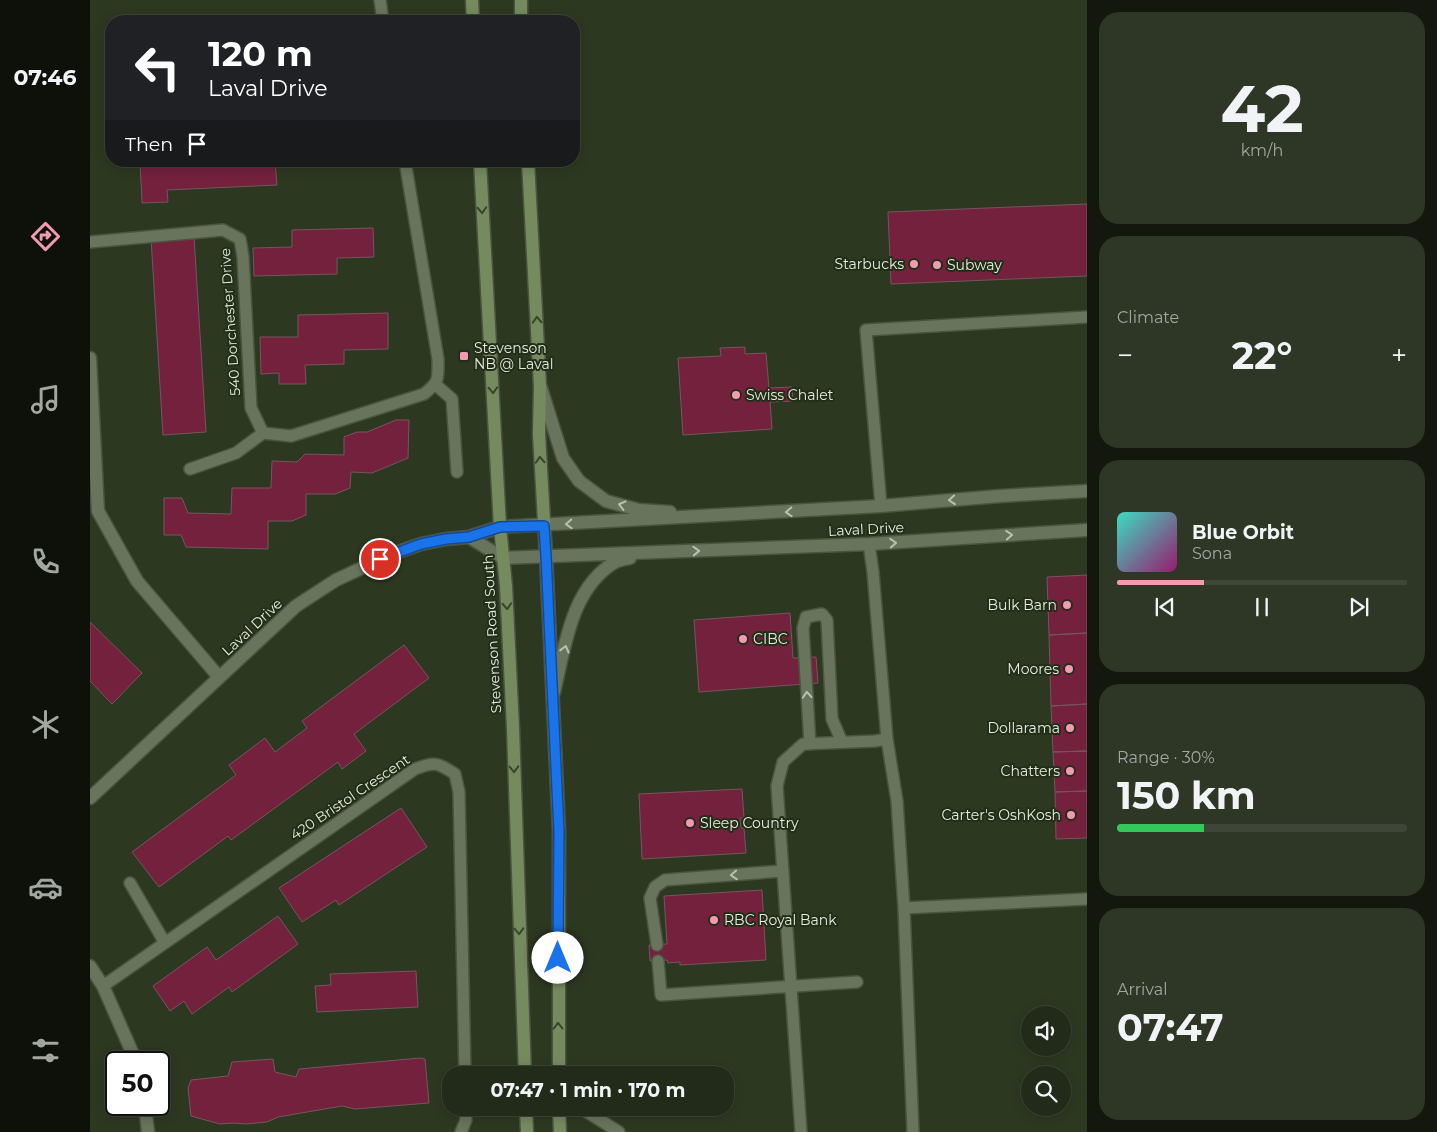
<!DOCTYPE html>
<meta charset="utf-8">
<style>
body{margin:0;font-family:Montserrat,sans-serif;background:#2e3626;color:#f1f3f6;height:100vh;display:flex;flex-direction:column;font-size:19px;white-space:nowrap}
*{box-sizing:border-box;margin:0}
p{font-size:16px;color:#a2a7a2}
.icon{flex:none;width:28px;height:28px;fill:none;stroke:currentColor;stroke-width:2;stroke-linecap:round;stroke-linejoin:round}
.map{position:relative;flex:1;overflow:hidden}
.details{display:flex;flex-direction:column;gap:12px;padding:12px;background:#13170e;width:350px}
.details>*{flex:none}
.guide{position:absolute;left:15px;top:15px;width:475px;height:152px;border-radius:20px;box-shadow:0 2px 12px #0003,0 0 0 1px #3f4638;background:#202124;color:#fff;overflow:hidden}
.controls{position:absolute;left:931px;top:1006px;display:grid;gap:10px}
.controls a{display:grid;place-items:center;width:50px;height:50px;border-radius:50%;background:#222a19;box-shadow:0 2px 12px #0003,0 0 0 1px #3f4638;font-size:25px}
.speed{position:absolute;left:15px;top:1051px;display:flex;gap:10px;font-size:25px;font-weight:700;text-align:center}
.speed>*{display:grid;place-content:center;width:65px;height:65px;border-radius:50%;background:#222a19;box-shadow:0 2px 12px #0003,0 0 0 1px #3f4638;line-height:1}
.speed .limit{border:2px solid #111;border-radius:8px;background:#fff;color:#111}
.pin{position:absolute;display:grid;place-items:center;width:42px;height:42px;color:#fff;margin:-21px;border:2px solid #fff;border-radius:50%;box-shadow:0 1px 5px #0007}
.me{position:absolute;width:55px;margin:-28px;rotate:0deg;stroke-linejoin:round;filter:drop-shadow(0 0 4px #0008)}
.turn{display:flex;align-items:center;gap:18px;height:105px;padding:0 20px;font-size:22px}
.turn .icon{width:65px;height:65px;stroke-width:2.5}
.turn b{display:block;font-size:35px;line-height:42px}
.then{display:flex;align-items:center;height:48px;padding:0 20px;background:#0003;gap:10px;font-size:19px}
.big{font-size:38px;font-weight:700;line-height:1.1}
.details .card{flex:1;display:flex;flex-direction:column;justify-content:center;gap:8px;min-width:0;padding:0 18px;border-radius:20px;background:#2e3626}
.details .dial{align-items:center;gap:0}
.dial b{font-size:65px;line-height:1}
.song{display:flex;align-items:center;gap:15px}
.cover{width:60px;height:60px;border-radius:8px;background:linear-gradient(135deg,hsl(170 70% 55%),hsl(320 70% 35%))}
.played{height:5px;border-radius:2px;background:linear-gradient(90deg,#f19ab1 30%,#3f4638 30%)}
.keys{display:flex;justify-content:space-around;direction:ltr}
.heat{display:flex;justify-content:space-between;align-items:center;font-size:28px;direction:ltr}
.charge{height:8px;border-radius:4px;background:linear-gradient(90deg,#34c759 30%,#3f4638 0)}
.trip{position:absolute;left:352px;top:1066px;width:292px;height:50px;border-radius:20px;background:#222a19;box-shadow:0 2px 12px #0003,0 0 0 1px #3f4638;font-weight:700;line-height:50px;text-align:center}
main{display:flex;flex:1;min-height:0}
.tab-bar{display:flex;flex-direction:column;width:90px;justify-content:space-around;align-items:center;background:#0e110a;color:#a2a7a2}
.tab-bar .icon{width:35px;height:35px}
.tab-bar .on{color:#f19ab1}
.tab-bar b{font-size:22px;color:#f1f3f6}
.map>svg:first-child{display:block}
.building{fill:#74213e;stroke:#74565d}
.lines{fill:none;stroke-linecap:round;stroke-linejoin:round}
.lane-casing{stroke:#4b5440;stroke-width:14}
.street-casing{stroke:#4b5440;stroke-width:15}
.secondary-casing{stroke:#4b5440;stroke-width:15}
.lane{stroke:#68755c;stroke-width:11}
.street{stroke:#68755c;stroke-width:12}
.secondary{stroke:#758b5e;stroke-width:12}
.oneway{stroke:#38452a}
.oneway2{stroke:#b9c2b0}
.route-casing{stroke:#114b97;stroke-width:12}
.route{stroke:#1a73e8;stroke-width:9}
.poi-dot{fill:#f19ab1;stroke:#232e18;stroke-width:2}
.labels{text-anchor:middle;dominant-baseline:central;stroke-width:4;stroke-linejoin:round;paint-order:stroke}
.poi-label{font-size:14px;fill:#e5ecde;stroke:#232e18;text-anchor:end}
.street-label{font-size:14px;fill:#e5ecde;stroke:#232e18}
</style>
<main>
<nav class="tab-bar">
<b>07:46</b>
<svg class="icon on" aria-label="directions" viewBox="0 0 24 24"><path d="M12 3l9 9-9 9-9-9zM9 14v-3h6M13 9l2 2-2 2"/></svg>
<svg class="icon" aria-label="music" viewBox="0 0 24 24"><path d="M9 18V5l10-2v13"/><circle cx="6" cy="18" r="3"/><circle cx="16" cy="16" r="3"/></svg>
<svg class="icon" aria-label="phone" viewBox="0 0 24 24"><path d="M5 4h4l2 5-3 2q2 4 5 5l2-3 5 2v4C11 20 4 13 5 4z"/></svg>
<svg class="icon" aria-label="climate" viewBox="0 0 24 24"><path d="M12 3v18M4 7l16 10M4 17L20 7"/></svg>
<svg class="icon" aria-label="car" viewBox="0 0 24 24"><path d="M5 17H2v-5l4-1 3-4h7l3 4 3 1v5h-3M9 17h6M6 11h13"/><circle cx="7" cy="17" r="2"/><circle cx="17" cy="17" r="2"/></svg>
<svg class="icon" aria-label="filters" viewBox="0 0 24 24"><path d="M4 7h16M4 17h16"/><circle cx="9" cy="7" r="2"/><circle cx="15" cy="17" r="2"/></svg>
</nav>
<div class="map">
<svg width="997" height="1132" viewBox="0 0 997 1132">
<rect width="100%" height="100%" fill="#2d3821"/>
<path class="building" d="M50 161H185L187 185 77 190 78 202 52 203Z
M997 204V276L801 284 798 212Z
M283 228 284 257 247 258V274L164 276 163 248 202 247V230Z
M104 236 116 432 73 435 61 238Z
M298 313V349L254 350V364L215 365 216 384H189V373L171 374 170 337H208V315Z
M655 347V354L676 353 679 388 702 387 703 401 680 402 682 429 593 435 588 358 631 356 630 348Z
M306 420H319L318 458 282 473 261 472 260 488 245 494H216V515L202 521H178V549L96 547 91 535H74V498H92L98 513 141 514 142 488H181L182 461 207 462 215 454 254 455V437L267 432H277Z
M997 575V633L959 635 957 577Z
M700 613 703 658 726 657 728 683 609 692 604 620Z
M0 622 52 673 22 704 0 681Z
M997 633V704L961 706 959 635Z
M314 645 339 678 264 734 276 751 252 769 248 762 141 840 138 836 69 887 42 852 146 775 139 765 175 738 185 752 217 728 212 721Z
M997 704V751L963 752 961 706Z
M997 751V791L965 792 963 752Z
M652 789 654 818H650L651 828H654L656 853 552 859 549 794Z
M997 791V838L966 839 965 792Z
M311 808 337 847 249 905 246 900 212 922 189 888Z
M672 890 676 960 590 965V962L578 963 577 960 560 961 559 945 577 944 574 896Z
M188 916 208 944 142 992 139 987 102 1014 94 1001 80 1011 63 986 117 947 126 960Z
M326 971 328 1007 227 1012 225 986 241 985 240 974Z
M330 1058 335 1059 339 1103 265 1109 252 1106 188 1117 177 1122 156 1124 143 1123 130 1124 101 1116 98 1088 101 1080 138 1076 142 1062 183 1059 185 1072 206 1077 209 1069Z"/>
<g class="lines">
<defs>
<path id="lane" d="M290 0 293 21
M0 242 133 230 150 239 153 257 161 408 173 433 201 436 334 394C350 381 348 379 348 359L315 161
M346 385 362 399 367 472
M100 469 146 453 173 433
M791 506 776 330 997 317
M779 544 783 572 797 739 807 801 814 908 823 1132
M720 744 713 628 716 617 732 614 737 620 742 719 752 742
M40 883 75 943
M814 908 997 899
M567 945 560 898 565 887 575 880 692 871
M568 961 571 995 767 982
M13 986 325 769C345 761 348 763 365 774L369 792 375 1075
M492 1108 497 1112 529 1132
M371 1132 376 1120 375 1108
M711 1132 687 786 693 762 713 744 785 741 797 739"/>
<path id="street" d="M0 358 8 511 47 581 129 677
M451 388 473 458 489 481 516 501 549 510 580 512
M997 491 910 496 791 506 410 527 379 537 413 558 779 544 997 530
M464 692C475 647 481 588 525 562 529 560 535 559 540 558
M0 798 206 606 246 580 302 554 331 544 356 539 379 537
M0 966 13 986 42 1052 45 1062
M55 1105 58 1132"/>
<path id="secondary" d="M382 0 383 21
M431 0V21
M390 161 410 527 416 586 423 728 435 1075
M438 161 450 386 449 434 456 556 469 831V1075
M436 1108 437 1132
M469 1108 470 1132"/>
</defs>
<use href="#lane" class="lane-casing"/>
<use href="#street" class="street-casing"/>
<use href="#secondary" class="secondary-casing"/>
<use href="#lane" class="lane"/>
<use href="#street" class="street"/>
<use href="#secondary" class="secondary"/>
</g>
<defs><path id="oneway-chevron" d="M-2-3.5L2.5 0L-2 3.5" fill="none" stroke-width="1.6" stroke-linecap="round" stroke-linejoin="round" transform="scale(1.25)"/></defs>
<g class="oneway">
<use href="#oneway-chevron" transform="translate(392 210) rotate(87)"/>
<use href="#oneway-chevron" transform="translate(447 320) rotate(-93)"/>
<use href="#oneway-chevron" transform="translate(403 390) rotate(87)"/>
<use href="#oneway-chevron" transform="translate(450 460) rotate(-93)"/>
<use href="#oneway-chevron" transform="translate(417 606) rotate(87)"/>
<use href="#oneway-chevron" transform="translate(424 769) rotate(88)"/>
<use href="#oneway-chevron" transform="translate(429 931) rotate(88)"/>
<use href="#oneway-chevron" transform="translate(468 1026) rotate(-91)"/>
</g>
<g class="oneway2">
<use href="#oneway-chevron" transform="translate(862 500) rotate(175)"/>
<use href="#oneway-chevron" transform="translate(532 505) rotate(-166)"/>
<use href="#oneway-chevron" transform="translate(699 512) rotate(177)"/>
<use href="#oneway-chevron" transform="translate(479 524) rotate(177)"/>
<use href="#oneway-chevron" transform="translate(919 535) rotate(-4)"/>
<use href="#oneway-chevron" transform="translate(803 543) rotate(-4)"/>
<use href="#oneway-chevron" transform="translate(606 551) rotate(-2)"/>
<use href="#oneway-chevron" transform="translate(475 649) rotate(-76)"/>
<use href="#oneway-chevron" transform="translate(717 695) rotate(-94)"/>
<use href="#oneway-chevron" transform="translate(644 875) rotate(176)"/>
</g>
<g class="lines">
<defs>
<path id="route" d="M290 559 331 544 356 539 379 537 410 527 454 526 456 556 469 831 468 958"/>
</defs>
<use href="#route" class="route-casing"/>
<use href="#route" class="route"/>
</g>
<g class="poi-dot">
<circle cx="824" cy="264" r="5"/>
<circle cx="847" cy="265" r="5"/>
<rect x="369" y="351" width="10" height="10" rx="2.5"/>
<circle cx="646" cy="395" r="5"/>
<circle cx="977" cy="605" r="5"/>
<circle cx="653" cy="639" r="5"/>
<circle cx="979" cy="669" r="5"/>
<circle cx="980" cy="728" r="5"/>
<circle cx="980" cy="771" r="5"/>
<circle cx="981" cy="815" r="5"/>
<circle cx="600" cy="823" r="5"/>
<circle cx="624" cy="920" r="5"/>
</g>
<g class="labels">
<g class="poi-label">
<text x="814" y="264">Starbucks</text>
<text x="857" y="265" text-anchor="start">Subway</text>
<text x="384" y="348" text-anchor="start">Stevenson<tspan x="384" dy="16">NB @ Laval</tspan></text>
<text x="656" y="395" text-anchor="start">Swiss Chalet</text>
<text x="967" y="605">Bulk Barn</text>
<text x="663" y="639" text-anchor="start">CIBC</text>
<text x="969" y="669">Moores</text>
<text x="970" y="728">Dollarama</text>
<text x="970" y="771">Chatters</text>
<text x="971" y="815">Carter's OshKosh</text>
<text x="610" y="823" text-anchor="start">Sleep Country</text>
<text x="634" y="920" text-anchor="start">RBC Royal Bank</text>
</g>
<g class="street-label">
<text transform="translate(140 322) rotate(-94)">540 Dorchester Drive</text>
<text transform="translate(776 529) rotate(-3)">Laval Drive</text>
<text transform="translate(162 627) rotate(-43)">Laval Drive</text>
<text transform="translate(402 634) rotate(-93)">Stevenson Road South</text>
<text transform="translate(260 797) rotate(-34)">420 Bristol Crescent</text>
</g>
</g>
</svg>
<div class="controls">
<a><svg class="icon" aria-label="sound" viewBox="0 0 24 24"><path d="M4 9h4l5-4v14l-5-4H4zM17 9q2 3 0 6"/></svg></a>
<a><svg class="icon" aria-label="search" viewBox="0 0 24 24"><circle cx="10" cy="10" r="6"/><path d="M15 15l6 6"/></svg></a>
</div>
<div class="speed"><div class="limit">50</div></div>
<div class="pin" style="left:290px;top:559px;background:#d93025"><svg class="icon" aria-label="arrive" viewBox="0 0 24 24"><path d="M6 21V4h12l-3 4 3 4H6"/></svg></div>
<svg class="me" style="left:468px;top:958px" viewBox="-20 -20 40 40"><circle r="19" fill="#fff"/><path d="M0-13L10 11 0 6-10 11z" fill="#1a73e8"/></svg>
<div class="trip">07:47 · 1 min · 170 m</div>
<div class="guide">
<div class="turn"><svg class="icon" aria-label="left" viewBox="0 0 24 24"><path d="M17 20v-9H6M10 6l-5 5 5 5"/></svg><div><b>120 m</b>Laval Drive</div></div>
<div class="then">Then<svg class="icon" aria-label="arrive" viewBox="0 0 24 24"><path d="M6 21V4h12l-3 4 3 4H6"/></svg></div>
</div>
</div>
<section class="details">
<div class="card dial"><b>42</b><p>km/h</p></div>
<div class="card"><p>Climate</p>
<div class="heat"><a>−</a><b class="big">22°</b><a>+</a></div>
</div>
<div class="card">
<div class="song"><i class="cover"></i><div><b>Blue Orbit</b><p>Sona</p></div></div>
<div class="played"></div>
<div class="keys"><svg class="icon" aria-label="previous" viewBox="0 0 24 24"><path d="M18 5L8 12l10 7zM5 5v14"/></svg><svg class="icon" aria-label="pause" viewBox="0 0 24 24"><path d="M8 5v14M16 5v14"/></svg><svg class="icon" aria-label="next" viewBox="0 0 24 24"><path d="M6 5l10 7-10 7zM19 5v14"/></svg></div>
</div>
<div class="card"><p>Range · 30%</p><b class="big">150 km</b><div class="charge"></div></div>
<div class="card"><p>Arrival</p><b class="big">07:47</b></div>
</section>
</main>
